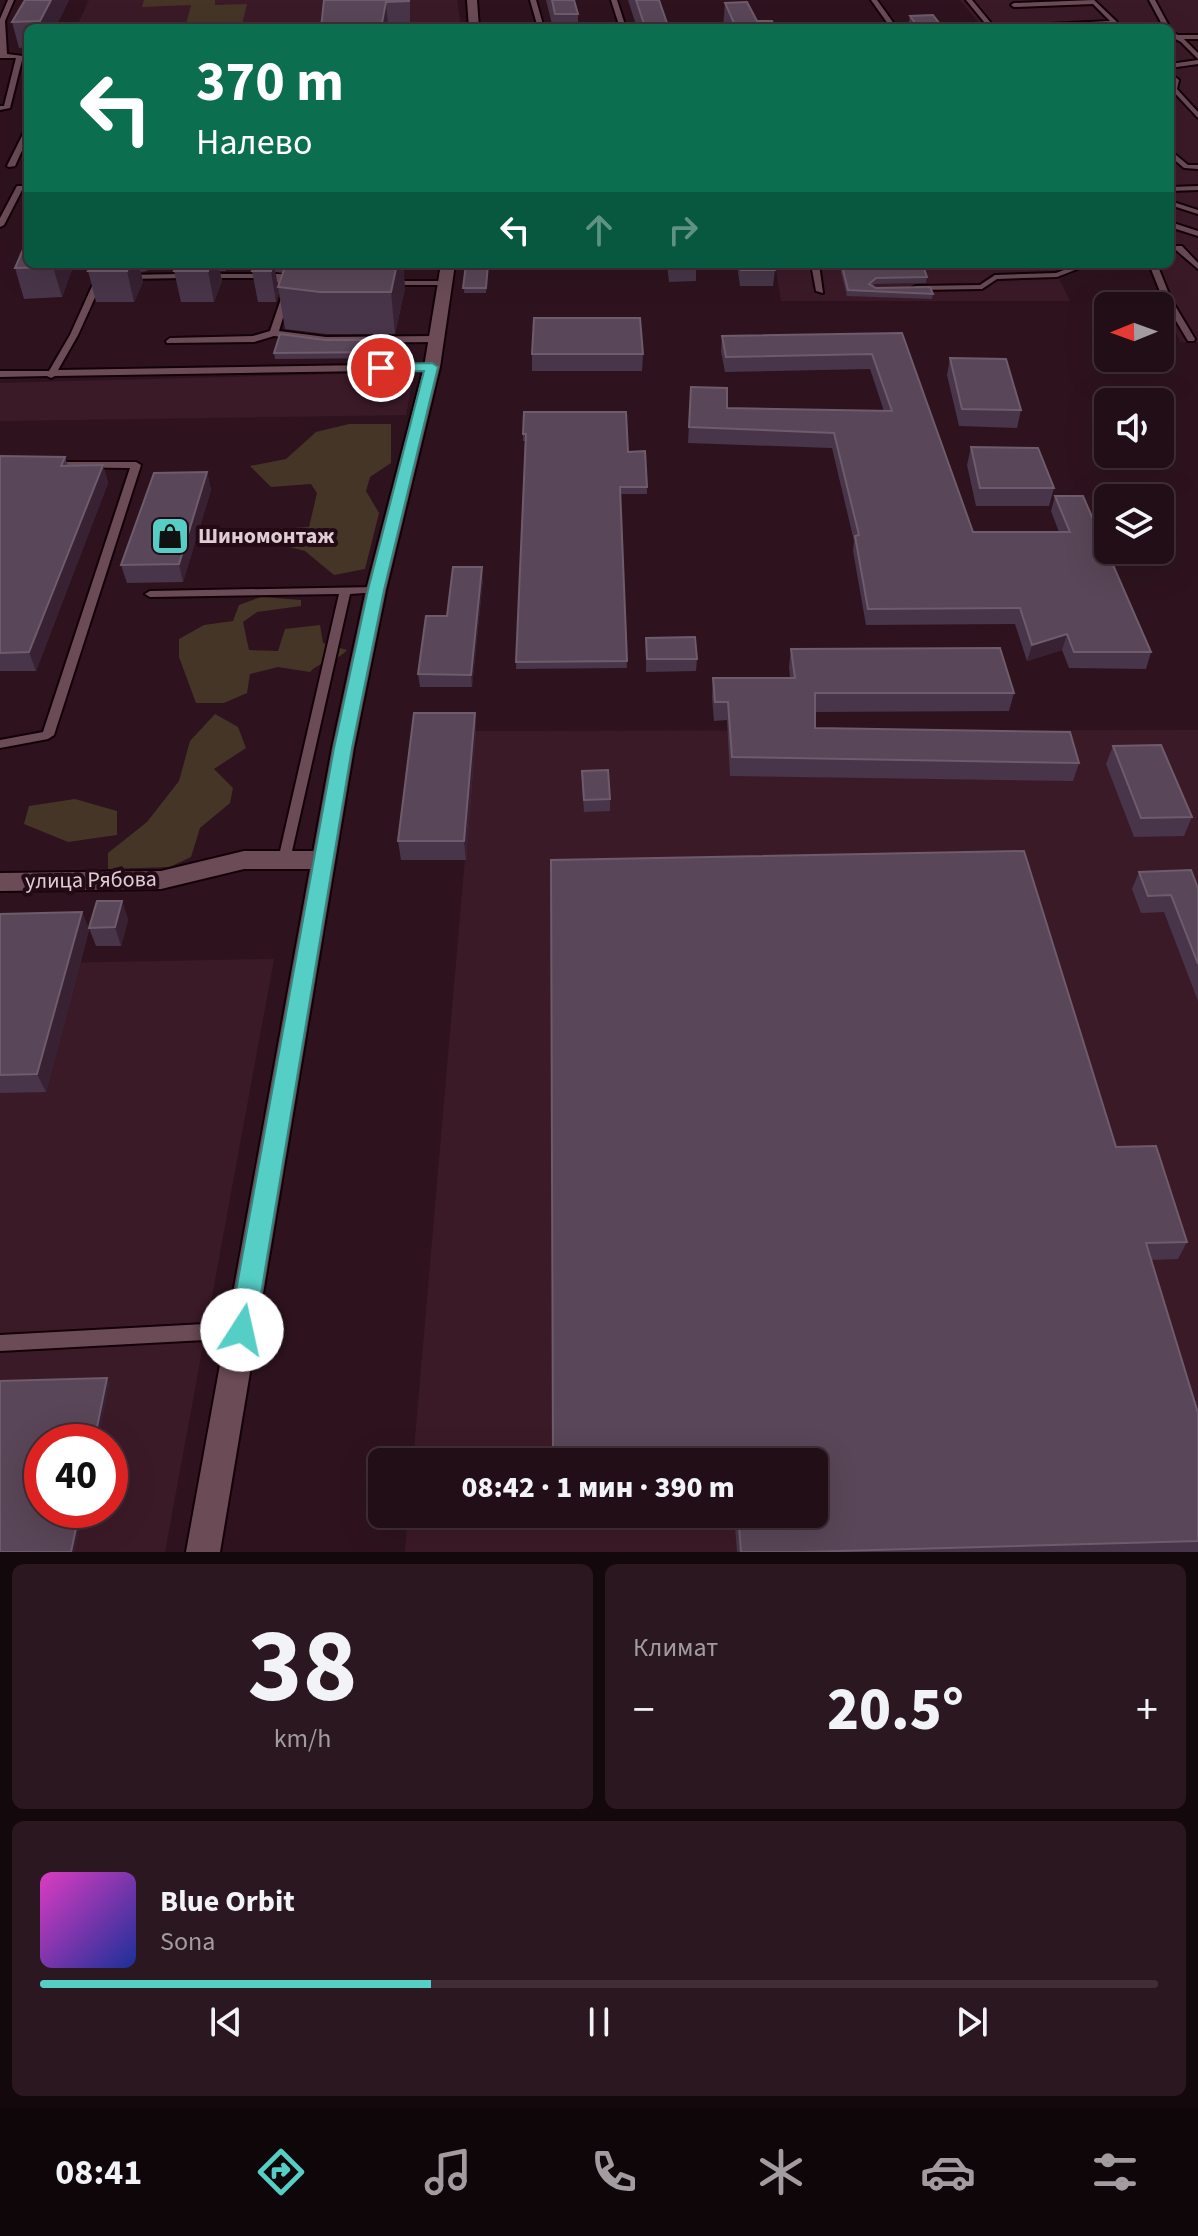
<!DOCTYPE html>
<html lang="ru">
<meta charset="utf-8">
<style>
body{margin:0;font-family:"Source Sans 3",sans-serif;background:#2a171f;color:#f1f3f6;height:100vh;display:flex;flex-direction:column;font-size:30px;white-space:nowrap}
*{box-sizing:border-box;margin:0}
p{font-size:26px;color:#a29ca1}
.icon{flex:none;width:44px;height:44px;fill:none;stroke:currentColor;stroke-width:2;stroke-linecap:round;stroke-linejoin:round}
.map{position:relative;height:1552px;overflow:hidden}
.side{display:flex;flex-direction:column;gap:12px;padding:12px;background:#13080c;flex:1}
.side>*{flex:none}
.hud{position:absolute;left:24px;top:24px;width:1150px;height:244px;border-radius:12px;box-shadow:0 8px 32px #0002,0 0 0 2px #3f2e35;background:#0b6e4f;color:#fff;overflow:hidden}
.needle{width:52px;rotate:269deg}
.tools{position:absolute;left:1094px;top:292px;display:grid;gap:16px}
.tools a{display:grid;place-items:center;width:80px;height:80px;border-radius:12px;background:#220e16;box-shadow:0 8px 32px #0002,0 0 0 2px #3f2e35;font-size:40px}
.speed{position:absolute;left:24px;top:1424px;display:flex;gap:16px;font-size:40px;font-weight:700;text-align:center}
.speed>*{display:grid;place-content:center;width:104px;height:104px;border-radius:50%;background:#220e16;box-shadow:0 8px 32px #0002,0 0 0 2px #3f2e35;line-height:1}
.speed .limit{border:12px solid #d22;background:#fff;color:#111}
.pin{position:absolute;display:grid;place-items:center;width:68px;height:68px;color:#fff;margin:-34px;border:4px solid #fff;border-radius:50%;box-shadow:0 2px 8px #0007}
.me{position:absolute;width:88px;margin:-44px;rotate:10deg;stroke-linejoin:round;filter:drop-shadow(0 0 6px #0008)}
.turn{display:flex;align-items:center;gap:28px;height:168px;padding:0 40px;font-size:36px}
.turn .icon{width:104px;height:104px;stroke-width:2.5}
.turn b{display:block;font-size:56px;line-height:68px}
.lanes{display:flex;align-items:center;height:76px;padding:0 40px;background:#0003;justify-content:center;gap:40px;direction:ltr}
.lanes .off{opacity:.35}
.big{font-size:60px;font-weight:800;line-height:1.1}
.side .tile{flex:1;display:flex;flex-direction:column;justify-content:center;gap:12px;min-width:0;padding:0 28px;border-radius:12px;background:#2a171f}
.side .dial{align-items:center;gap:0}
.dial b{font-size:104px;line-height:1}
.song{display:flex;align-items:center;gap:24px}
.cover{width:96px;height:96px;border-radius:12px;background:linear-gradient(135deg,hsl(310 70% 55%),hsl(230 70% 35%))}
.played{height:8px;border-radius:4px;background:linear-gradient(90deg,#55cec5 35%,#3f2e35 35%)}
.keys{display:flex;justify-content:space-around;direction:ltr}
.heat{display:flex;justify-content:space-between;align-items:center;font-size:44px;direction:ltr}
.side .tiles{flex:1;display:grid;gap:12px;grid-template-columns:1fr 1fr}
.tile:last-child{grid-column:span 2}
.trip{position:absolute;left:368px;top:1448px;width:460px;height:80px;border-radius:12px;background:#220e16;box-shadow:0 8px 32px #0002,0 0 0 2px #3f2e35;font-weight:800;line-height:80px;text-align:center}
.tabs{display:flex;height:128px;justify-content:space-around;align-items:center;background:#0e0609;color:#a29ca1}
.tabs .icon{width:56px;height:56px}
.tabs .active{color:#55cec5}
.tabs b{font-size:36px;color:#f1f3f6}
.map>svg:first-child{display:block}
.built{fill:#3b1a27;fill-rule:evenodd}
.green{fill:#443527}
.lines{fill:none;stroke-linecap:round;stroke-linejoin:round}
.service-casing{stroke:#140108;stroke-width:4}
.minor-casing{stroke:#140108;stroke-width:4}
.tertiary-casing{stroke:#140108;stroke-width:4}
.service{fill:#6a4b56;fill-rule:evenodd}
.minor{fill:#6a4b56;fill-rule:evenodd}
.tertiary{fill:#6a4b56;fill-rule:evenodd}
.wall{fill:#483549}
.shaded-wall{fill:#372132}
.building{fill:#594658;stroke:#6e5b6b;stroke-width:2}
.route{fill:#55cec5;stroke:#378680;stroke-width:2}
.labels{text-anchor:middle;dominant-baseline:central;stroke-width:8;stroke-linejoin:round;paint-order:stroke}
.poi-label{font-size:22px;font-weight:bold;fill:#e0cdd3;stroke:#230a14;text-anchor:start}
.street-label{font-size:22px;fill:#e0cdd3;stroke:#230a14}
</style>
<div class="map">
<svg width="1198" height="1552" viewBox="0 0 1198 1552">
<rect width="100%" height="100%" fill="#2e131e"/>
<path class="built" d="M89 0H457L461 26 76 28Z
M960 0H1198V342H1180L1148 264H1170V28H983Z
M775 264H1052L1070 301H781Z
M414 372 406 415 0 421V383Z
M1198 730V1552H405L408 1514H814V1462H413L476 731Z
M274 959 165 1552H0V964ZM42 1442H110V1510H42Z"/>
<path class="green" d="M144 0H215V5L247 4 241 28H185L191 5 142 7Z
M349 424H391V463L370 477 366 491 379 513 365 569 334 575 305 551 258 539 261 530 309 527 317 493 311 484 271 487 250 466 286 459 316 432Z
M261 597 301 600V606L257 612 243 622 249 650 278 651 285 629 320 625 323 643 347 650C337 662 323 659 310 672L278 667 250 674 247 693 224 703H196L179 657V639L204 625 233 621 239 605Z
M215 714 238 727 246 748 214 769 233 788 230 803 200 828 191 857 170 867 108 869V853L147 822 179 781 190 741Z
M75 799 117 811V835L68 842 24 824 29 806Z"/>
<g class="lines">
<defs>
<path id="service" d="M8 0H14L5 21 7 54 23 56 10 108 0 110V106H4L16 58H0V19Z
M530 0H536L544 28H538Z
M611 0H617L626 28H620Z
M871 0H877L897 28H891Z
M966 0H972L995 28H989Z
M1094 0 1117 22V24L1031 28 1029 25 1110 21 1093 4 1014 7 1011 5 1014 3Z
M1149 0H1155L1170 28H1164Z
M1170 31 1178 35H1198V39H1184L1198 53V59L1181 42 1170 36Z
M1198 60V64L1170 68V64Z
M1170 73 1179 80 1177 89 1198 112V118L1171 89 1173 80 1170 78Z
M28 128V137L15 166 9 167 7 166 25 130Z
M1170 150 1188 165H1198V169L1184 168 1170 156Z
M17 186H28V190H22L4 225 0 227V218Z
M1198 186V190L1170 191V187Z
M1170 201 1198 210V214L1170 205Z
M1170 222 1198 231V236L1170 227Z
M1176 246H1182L1198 263V269L1176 250Z
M102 264H110L78 335 58 370 432 364 436 367 432 370 55 376 51 378 47 376 0 377V371H49L70 335Z
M183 264H191L186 276 182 278 128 279 124 277 128 275 179 274Z
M811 264H819L823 293 816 291Z
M1071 264H1079L1080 268 1057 277 997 279 982 289 916 290 912 288 916 286 980 285 995 275 1056 273 1072 267Z
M1149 264H1157L1171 299 1195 339 1194 341H1188L1163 299Z
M204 274H281L290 294 279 331 326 337 436 336 440 339 436 342 326 343 274 336 254 342 167 343 166 341 170 338 253 336 270 331 283 293 275 278H204Z
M385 281H445L449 283 445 285H385Z
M51 462H136L141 465 54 735 48 739 0 748V740L43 732 130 468 48 467 46 465Z
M376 587 380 588 381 590 380 592 350 594 290 860 288 863H280L278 860 339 594 150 597 145 594 150 591Z
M242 1322 248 1324 250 1330 248 1336 242 1338 0 1351V1335Z"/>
<path id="minor" d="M244 851H323L331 854 335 860 331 866 323 869H244L161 889 0 891V873L161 871Z"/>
<path id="tertiary" d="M467 0H477L479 28H469Z
M441 264H455L440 367 386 590 354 748 220 1552H186L332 748 366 590 424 367Z"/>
</defs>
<use href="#service" class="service-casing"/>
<use href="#minor" class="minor-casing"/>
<use href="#tertiary" class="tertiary-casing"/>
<use href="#service" class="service"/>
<use href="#minor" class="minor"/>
<use href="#tertiary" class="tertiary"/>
</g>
<path class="wall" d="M69 0 55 28H28V47L19 48 12 22Z
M324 0H410V22L388 23Z
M546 0H574L578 14V28H553Z
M628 0H659L668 28H637Z
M725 3 757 21 776 28H723Z
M910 16 943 28H908Z
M28 264H74L62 297 24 299 15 268Z
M92 264H150L147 271 141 272 143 282 134 302H96L88 271Z
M177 264H228L226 271H220L222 281 214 302H181L174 271Z
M255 264H403L405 288 395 334H326L285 329 278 287 283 273 275 272 279 292 276 302H258L252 271Z
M466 264H488L486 293H464Z
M667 264H696V281L669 282Z
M737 264H774L775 270 773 286H740Z
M842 266 927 277 926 283 875 284 872 286 876 288 933 294 932 299 847 296 841 272Z
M902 333 973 532H1059L1051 511 1055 496 1151 652 1146 669 1069 668 1062 650 1027 661 1015 624 866 625 853 551 854 541 832 448 688 443 691 387 727 408 884 411 870 369 725 372 721 351 722 336Z
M325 340H392L393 345 391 358 275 359 274 353Z
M532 354H643L642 371H532Z
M950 358 1021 410 1017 428 959 426 947 375Z
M523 434 628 452 647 487V494H620L627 668 516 669 525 441H523Z
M971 447 1054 488 1049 506H976L967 465Z
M0 456 65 457 68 466 103 465 108 483 36 671H0Z
M207 472 211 490 183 582 127 583 121 565Z
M483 579 472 687H420L418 674 447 616Z
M646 638 697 659 696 671 646 672Z
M791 649 1014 693 1009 711 815 712V728L1079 763 1073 781 730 776 727 720 714 721 712 697 713 678H790L789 667Z
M475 713 476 731 466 860H401L398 841Z
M1113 746 1192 817 1184 836 1134 837 1106 764Z
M582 784 610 799V811L584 812Z
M1139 872 1198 888V1001L1164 912 1141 913 1132 889Z
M122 901 128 920 121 946H96L89 928Z
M82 912 89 930 46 1092 0 1093V914Z
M1116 1147 1187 1242 1178 1259 1151 1260 1198 1413V1552H737L734 1514H814Z"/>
<path class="shaded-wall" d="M51 0H69L55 28H42L40 21Z
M386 2 388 23 387 28H381Z
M54 264H74L62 297 53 267Z
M130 264H139L143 282 134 302 127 271Z
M210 264H218L222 281 214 302 208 271Z
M273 264H274L279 292 276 302 271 271Z
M397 264H403L405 288 395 334 391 292Z
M103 465 108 483 36 671 29 652Z
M207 472 211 490 183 582 179 564Z
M482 567 483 579 472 687 471 675Z
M1067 634 1062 650 1027 661 1032 645Z
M475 713 476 731 466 860 464 841Z
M122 901 128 920 121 946 115 927Z
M82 912 89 930 46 1092 37 1074Z
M107 1378 110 1383 98 1442H94Z
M80 1510H84L75 1552H71Z"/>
<path class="building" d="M25 0H51L40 21 12 22Z
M324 0H409V1L386 2 381 28H321Z
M552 0H574L578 14H555Z
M636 0H659L668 26 645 27Z
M747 2 757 21H772L776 28H753L750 23H734L725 3Z
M933 15 943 28H919L910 16Z
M81 24H105L103 28H79Z
M28 238V264H54L53 267 15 268Z
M92 264H130L127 271H88Z
M177 264H210L208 271H174Z
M255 264H273L271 271H252Z
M286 264H397L391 292H320L278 287Z
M466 264H488L486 288H463Z
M670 264H696L697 266H670Z
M740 264H774L775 270H741Z
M842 266H923L927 277 876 278 869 284 876 288 930 287 933 294 848 290Z
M534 318H640L643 354H532Z
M902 333 973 532H1070L1055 496H1083L1151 652H1074L1067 634 1032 645 1020 608 868 609 855 536 859 535 834 433 689 427 691 387 727 388V408L892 411 872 354 726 357 722 336Z
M280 334 325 340H392L390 352 274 353Z
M950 358 1006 359 1021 410 962 409Z
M524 412H626L628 452 645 451 647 487H620L627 661 516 662 526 434H523Z
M971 447 1038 448 1054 488H980Z
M0 456 65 457 61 466 103 465 29 652 0 653Z
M207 472 179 564 121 565 154 473Z
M453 567H482L471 675 418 674 426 616H447Z
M695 637 697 659H647L646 638Z
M1000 648 1014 693H815V728L1070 732 1079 763 732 757 728 702H715L713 678H795L791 649Z
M414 713H475L464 841H398Z
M1161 745 1192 817 1141 818 1113 746Z
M608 770 610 799 584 800 582 771Z
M1024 851 1116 1147 1156 1146 1187 1242 1146 1243 1198 1413V1541L802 1552H741L738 1514H814V1462H553L551 860Z
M1191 870 1198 888V964L1171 895 1148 896 1139 872Z
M97 901H122L115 927 89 928Z
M82 912 37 1074 0 1075V914Z
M107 1378 94 1442H42V1510H80L71 1552H0V1381Z"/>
<path class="route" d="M432 363 438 367 384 590 352 748 255 1330 251 1339 242 1343 233 1339 229 1330 334 748 368 590 424 371 381 372 374 368 381 364Z"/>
<defs>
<symbol id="shop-square" viewBox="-11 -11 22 22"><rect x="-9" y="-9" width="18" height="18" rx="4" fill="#55cec5" stroke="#230a14"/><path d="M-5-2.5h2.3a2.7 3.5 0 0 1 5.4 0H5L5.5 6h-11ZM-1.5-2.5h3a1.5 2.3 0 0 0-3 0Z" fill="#111"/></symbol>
</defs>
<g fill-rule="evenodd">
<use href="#shop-square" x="148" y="514" width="44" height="44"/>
</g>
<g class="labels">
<g class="poi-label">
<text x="198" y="536">Шиномонтаж</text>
</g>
<g class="street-label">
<text transform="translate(91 880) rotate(-1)">улица Рябова</text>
</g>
</g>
</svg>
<div class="tools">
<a><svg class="needle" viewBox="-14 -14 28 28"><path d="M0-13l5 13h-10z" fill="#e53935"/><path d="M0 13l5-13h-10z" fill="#a29ca1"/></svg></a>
<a><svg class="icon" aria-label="sound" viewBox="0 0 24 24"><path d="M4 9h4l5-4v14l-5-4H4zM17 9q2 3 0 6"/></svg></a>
<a><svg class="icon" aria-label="layers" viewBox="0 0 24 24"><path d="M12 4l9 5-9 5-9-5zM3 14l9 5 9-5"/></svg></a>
</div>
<div class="speed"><div class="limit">40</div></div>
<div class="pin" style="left:381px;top:368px;background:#d93025"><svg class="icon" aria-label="arrive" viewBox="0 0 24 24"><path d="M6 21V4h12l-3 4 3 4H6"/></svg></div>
<svg class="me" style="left:242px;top:1330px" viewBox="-20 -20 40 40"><circle r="19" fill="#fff"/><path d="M0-13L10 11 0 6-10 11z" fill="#55cec5"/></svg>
<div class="trip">08:42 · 1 мин · 390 m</div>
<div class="hud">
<div class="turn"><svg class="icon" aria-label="left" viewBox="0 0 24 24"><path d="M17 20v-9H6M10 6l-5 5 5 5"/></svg><div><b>370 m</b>Налево</div></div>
<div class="lanes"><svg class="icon" aria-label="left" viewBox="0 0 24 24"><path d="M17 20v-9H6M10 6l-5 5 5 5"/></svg><svg class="icon off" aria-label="ahead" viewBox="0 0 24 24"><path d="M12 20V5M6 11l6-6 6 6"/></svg><svg class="icon off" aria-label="right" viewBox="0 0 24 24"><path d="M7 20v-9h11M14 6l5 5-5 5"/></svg></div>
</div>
</div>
<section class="side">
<div class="tiles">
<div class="tile dial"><b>38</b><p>km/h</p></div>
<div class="tile"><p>Климат</p>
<div class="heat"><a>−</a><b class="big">20.5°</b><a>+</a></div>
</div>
<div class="tile">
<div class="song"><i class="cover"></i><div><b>Blue Orbit</b><p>Sona</p></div></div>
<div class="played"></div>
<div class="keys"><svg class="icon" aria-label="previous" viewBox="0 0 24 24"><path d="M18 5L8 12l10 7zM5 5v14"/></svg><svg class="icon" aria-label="pause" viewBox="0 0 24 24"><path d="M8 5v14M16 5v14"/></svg><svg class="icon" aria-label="next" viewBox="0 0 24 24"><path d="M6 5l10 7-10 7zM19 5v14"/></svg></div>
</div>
</div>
</section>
<nav class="tabs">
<b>08:41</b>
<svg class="icon active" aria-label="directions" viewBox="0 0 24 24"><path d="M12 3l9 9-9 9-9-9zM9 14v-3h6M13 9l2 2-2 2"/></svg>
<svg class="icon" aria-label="music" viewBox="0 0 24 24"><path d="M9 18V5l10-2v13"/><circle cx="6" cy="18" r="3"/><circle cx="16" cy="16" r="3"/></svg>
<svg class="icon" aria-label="phone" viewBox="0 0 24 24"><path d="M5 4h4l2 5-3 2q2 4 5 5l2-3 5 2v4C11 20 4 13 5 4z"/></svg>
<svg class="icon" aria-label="climate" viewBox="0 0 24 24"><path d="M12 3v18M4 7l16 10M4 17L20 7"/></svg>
<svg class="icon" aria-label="car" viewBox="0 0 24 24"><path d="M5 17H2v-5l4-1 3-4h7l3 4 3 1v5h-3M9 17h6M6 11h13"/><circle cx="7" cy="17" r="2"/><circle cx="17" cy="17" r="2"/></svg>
<svg class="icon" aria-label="filters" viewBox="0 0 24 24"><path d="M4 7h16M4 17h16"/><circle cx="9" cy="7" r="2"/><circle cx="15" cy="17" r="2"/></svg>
</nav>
